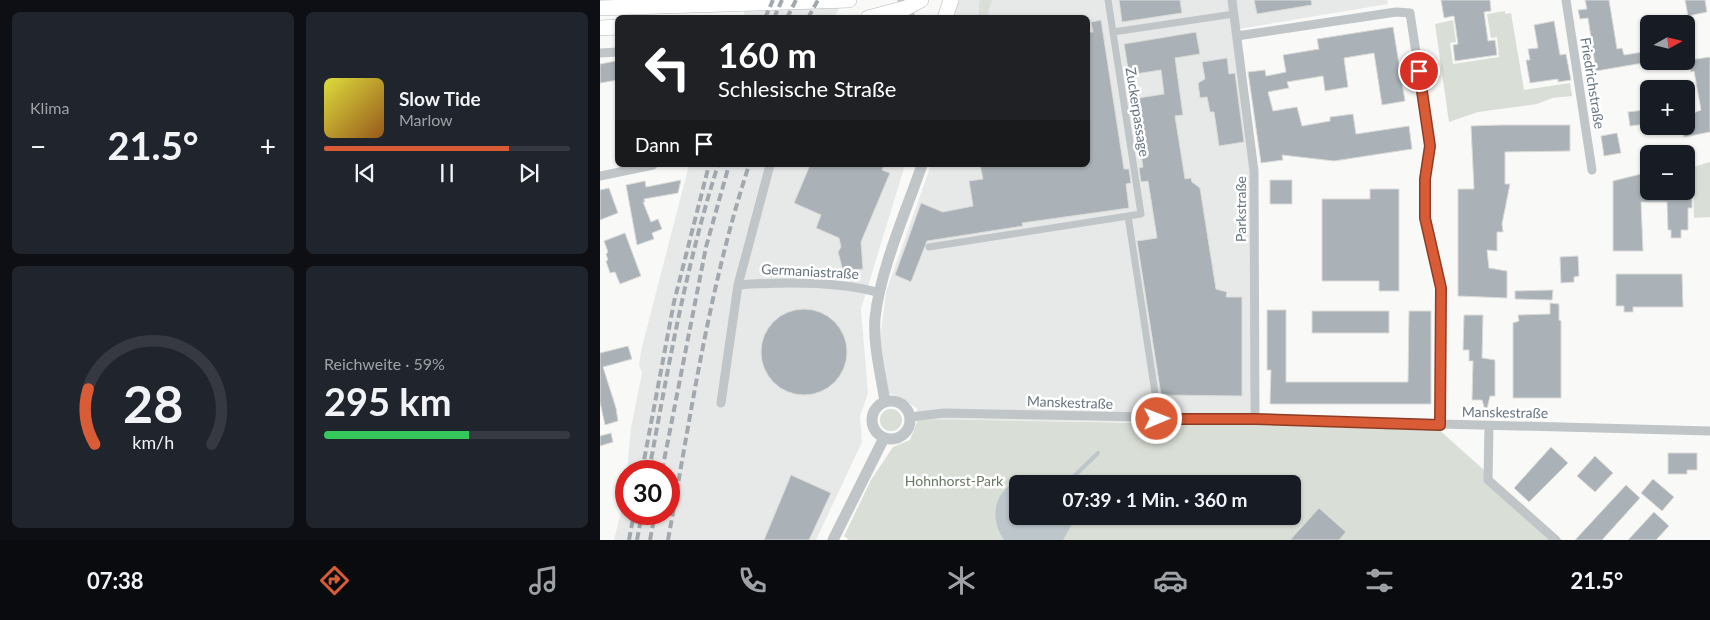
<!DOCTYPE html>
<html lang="de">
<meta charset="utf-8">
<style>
body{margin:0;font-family:Lato,sans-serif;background:#20242c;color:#f1f3f6;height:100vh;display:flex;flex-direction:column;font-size:19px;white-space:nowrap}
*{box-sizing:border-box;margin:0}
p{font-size:16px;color:#9ea1a6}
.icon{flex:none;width:28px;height:28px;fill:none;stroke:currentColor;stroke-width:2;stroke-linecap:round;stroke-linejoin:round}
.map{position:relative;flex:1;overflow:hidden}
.details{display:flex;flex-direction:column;gap:12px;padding:12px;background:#0d0f14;width:600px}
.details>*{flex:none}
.banner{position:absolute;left:15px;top:15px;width:475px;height:152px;border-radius:8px;box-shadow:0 1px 4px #0004;background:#202124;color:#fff;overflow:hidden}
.needle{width:32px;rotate:82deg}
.controls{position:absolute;left:1040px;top:15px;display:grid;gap:10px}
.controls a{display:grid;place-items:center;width:55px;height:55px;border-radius:8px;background:#171b24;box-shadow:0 1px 4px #0004;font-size:25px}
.speed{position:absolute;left:15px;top:460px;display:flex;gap:10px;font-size:25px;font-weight:700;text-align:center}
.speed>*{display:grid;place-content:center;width:65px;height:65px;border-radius:50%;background:#171b24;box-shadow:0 1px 4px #0004;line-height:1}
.speed .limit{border:8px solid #d22;background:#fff;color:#111}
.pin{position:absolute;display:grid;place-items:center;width:42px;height:42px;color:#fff;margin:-21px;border:2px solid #fff;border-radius:50%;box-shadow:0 1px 5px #0007}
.me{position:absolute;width:55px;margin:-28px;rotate:89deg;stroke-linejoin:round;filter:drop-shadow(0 0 4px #0008)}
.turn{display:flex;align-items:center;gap:18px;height:105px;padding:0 20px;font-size:22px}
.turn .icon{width:65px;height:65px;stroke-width:2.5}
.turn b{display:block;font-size:35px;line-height:42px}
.then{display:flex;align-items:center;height:48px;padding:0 20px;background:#0003;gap:10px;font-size:19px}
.big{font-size:38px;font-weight:700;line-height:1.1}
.details .card{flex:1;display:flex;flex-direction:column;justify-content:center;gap:8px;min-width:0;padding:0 18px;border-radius:8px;background:#20242c}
.details .dial{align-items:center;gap:0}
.dial svg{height:130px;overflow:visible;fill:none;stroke:#363941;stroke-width:7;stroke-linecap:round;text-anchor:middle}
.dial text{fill:#f1f3f6;stroke:none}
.song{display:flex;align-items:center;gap:15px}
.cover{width:60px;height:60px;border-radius:8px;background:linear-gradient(135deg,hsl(60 70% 55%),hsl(30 70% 35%))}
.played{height:5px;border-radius:2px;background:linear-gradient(90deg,#da5c36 75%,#363941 75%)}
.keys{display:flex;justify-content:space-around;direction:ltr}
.heat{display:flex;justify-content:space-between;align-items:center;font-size:28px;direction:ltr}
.charge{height:8px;border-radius:4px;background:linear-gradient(90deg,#34c759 59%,#363941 0)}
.details .tiles{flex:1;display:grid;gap:12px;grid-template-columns:repeat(2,1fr)}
.trip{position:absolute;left:409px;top:475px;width:292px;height:50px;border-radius:8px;background:#171b24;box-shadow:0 1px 4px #0004;font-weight:700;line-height:50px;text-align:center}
.dock{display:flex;height:80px;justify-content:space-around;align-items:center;background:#090b0e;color:#9ea1a6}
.dock .icon{width:35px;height:35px}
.dock .on{color:#da5c36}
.dock b{font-size:22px;color:#f1f3f6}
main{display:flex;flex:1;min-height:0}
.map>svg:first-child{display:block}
.built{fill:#e7e8e8}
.green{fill:#d9ded6;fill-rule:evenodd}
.water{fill:#bcc6cb}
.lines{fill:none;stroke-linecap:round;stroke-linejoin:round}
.stream{stroke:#bcc6cb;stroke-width:4}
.building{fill:#aab2b7;stroke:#dbdbd9}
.primary-casing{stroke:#b4b9bd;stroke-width:16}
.pedestrian{stroke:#c0c5c8;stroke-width:7}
.minor{stroke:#c0c5c8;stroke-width:9}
.tertiary{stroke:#c0c5c8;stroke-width:11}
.primary{stroke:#fff;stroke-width:15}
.rail{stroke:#a2a9ae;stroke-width:4;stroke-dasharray:8 4;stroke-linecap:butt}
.route-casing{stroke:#8e3c23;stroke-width:12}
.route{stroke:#da5c36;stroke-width:9}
.labels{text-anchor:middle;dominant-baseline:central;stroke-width:5;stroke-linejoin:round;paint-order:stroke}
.street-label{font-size:14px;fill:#667480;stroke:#fff}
.park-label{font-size:14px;fill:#687864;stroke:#fff}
</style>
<main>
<section class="details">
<div class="tiles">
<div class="card"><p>Klima</p>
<div class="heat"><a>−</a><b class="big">21.5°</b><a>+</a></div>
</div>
<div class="card">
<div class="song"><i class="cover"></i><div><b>Slow Tide</b><p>Marlow</p></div></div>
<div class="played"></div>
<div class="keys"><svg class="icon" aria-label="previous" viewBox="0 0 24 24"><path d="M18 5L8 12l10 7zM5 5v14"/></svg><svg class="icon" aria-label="pause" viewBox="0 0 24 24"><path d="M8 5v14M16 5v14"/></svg><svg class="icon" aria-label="next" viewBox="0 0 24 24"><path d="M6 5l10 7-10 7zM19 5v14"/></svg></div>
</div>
<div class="card dial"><svg viewBox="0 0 100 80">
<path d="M14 69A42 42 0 1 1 86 69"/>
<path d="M14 69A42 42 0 0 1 10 35" stroke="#da5c36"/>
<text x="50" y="56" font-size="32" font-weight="700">28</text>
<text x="50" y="72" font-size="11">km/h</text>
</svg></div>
<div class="card"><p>Reichweite · 59%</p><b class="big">295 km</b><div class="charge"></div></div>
</div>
</section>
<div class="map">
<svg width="1110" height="540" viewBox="0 0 1110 540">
<rect width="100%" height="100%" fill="#f9f9f7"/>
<path class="built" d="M150 0H245L234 17 142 18Z
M355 0H787L788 4 639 29 655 165 650 424 318 419 317 408 301 398 289 393 280 340 286 292 331 165H488V18L346 17Z
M89 165H305L261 309 268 393 260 416 262 442 216 540H14L23 504 26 474V514H69V471H27L31 428 42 373 39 365 42 347Z"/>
<path class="green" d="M380 0H392L387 17H378Z
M905 11V14L911 13 924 90 970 83 972 96 952 98 937 104 878 112 849 122 835 24 853 20 856 42 850 43 853 64 899 57 897 37 891 38 887 14Z
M1110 162V217L1094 218 1093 167Z
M280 420a11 11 0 1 1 22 0a11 11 0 1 1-22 0Z
M318 419 837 428 962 540H249L244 536 271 480 293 447 310 440ZM418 484H692V516H418Z"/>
<path class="water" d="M436 476 457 484H418V516H472V524L463 540H404C384 510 401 478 436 476Z"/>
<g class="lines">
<path class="stream" d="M466 484 498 453"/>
</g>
<path class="building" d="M519 0H580L582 13 522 22Z
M654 0H711L712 5 657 14Z
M841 0H890L891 11 884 12 888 41 895 40 897 55 855 61 853 45 858 44 854 16 844 18Z
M985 0H1009L1017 49 1022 48 1024 55 1049 51V62L996 71 988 18 980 19 978 10 987 9Z
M1085 0H1105L1107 12 1088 16Z
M501 20 524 169H529L531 183 526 184 529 208 422 223 423 226 327 241 311 282 295 275 321 203 343 212 373 206 369 181 383 179 380 165H488V32H493L491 22Z
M954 21 960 55 966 54 971 80 958 82V79L930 83 926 60H930L928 49 938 48 934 25Z
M793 27 805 101 782 105 774 53 744 58 748 87 725 91 723 76 687 82 689 88 668 92 673 111 697 107 702 126 730 121V117L753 114 756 134 809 126 812 149 734 161 682 155 683 160 661 163 648 72 665 70 666 76 686 72 683 55 719 49 717 39Z
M596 32 600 54 575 58 583 115 575 116 585 179 591 178 592 182 600 188 616 289 627 292 626 297H642V396L561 395 537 241 557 238 548 181 541 182 539 168 543 167 532 99 564 94 561 70 529 75 524 44Z
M1110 57V132L1084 137 1081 126H1086V116L1101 110 1094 71 1091 72 1089 60Z
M627 58 629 74 635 73 644 142 619 146 614 112H610L607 97 600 98 598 83 605 79 602 62Z
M16 61 18 80 0 83V64Z
M1044 110 1046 124 1030 126 1028 112Z
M901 125H970V151L905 152V184H910L902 224 903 232H897V251L887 250 889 268 907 271V298L858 296V189H874L871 126Z
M1017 133 1021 153 1004 156 1001 136Z
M210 165H284L282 170 290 173 261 242 263 269 243 271 238 252 241 247 239 238 216 228 221 215 194 203Z
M1049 172V191H1092V208H1088V230H1081V238H1071V230H1068L1067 202H1041L1043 251H1013V181Z
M81 180 78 193 44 199 45 202H43L51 222 58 219 62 229 52 233 54 239 37 245 26 185 45 181 46 187Z
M670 180H692V204H670Z
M9 188 18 213 0 220V190Z
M770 189H799V291H779V281H722V199H770Z
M25 233 41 276 20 284 15 272 10 273 6 261 8 260 6 254 8 252 4 241Z
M978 256 979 276 974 277V282L961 283 960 257Z
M1016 274H1082L1083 307H1033V312H1024V306H1016Z
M953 290 952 300 915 299V291Z
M950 303 959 304V320L961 321V398H913V323L919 321 918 315 950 314Z
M161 352a43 43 0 1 1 86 0a43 43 0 1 1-86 0Z
M667 310H686V382H808L809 311H831V404H670L671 370H667Z
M712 311H789V333H712Z
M864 315H883L882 358 895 360V396H890L886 413 882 400H872L873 361H869V350H863Z
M28 346 32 359 3 367 16 408 18 421 5 425 0 402V353Z
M11 433 13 442 0 446V436Z
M951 447 968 463 929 502 914 488Z
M1068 453H1097V470H1087V474H1068Z
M995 456 1013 473 995 492 977 476Z
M191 475 231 493 209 540H164Z
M1053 479 1074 497 1062 511 1041 493Z
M1026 485 1040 498 1002 540H975Z
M719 508 746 532 739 540H690Z
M1054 512 1069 526 1056 540H1028Z"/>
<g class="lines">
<defs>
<path id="primary" d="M0 8 249 0
M268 18 306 8 321 0
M345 18 351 0
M0 28 18 27"/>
</defs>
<use href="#primary" class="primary-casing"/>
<path class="pedestrian" d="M513 32 634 14
M528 216 557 406
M329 247 541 214 508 0"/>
<path class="minor" d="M632 0 654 171 655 419
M966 0 992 170
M637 36 796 12 810 13 830 146 825 179V218L841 288 840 425
M0 53 18 52
M0 176 53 165
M138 285C181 282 239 281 280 293
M121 403 138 285 170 165
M310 417 344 413 655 419 1110 431
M889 426 888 480 956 540"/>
<path class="tertiary" d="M303 0 310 18
M272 420a19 19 0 1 1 38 0a19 19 0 1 1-38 0Z
M285 402C281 375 273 345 275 318 280 270 306 211 322 165
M233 540 284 438"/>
<use href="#primary" class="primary"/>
<path class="rail" d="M165 18 173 0
M174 18 182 0
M187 18 196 0
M208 18 218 0
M42 471 74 302 109 165
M49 471C68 368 86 265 118 165
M62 471 106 247 129 165
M29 540 34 514
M37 540 42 514
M50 540 55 514
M68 540C91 414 109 287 149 165"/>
</g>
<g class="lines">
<defs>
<path id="route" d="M557 419H655L840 425 841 288 825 218V179L830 146 819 71"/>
</defs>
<use href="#route" class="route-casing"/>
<use href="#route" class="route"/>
</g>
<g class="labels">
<g class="street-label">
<text transform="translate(993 83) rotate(81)">Friedrichstraße</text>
<text transform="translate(538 112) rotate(81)">Zuckerpassage</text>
<text transform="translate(640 209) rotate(-90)">Parkstraße</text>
<text transform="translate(210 271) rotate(3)">Germaniastraße</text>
<text transform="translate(470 402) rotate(2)">Manskestraße</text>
<text transform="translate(905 412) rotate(1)">Manskestraße</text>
</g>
<g class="park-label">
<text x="354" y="480">Hohnhorst-Park</text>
</g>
</g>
</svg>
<div class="controls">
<a><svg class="needle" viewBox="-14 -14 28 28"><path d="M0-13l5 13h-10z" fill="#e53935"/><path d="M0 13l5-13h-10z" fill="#9ea1a6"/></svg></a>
<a>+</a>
<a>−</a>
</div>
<div class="speed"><div class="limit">30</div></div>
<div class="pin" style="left:819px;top:71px;background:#d93025"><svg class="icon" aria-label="arrive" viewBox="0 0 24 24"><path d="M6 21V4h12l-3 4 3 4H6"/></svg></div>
<svg class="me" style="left:557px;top:419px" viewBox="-20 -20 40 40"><circle r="17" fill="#da5c36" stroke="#fff" stroke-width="3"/><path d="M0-11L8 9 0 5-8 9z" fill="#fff"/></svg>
<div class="trip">07:39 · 1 Min. · 360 m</div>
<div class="banner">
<div class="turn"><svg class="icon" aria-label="left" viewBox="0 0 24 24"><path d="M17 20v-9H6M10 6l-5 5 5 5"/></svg><div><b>160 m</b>Schlesische Straße</div></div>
<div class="then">Dann<svg class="icon" aria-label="arrive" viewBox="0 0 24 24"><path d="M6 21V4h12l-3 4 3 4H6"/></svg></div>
</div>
</div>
</main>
<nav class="dock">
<b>07:38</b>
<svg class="icon on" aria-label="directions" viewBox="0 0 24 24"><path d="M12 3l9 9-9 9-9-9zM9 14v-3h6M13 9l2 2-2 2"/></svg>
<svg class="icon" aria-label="music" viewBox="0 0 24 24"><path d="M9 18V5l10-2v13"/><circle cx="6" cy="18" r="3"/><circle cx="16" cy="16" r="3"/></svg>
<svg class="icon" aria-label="phone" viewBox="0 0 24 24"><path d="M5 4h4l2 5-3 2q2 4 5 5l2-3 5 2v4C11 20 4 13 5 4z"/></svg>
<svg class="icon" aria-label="climate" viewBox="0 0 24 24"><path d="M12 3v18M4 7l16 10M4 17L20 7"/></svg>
<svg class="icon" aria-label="car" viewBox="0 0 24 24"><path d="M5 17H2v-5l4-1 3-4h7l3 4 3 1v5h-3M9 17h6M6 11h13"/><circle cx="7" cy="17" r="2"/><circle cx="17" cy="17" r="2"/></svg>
<svg class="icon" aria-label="filters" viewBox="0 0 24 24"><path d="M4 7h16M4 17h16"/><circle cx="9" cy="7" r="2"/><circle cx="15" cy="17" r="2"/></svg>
<b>21.5°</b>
</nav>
